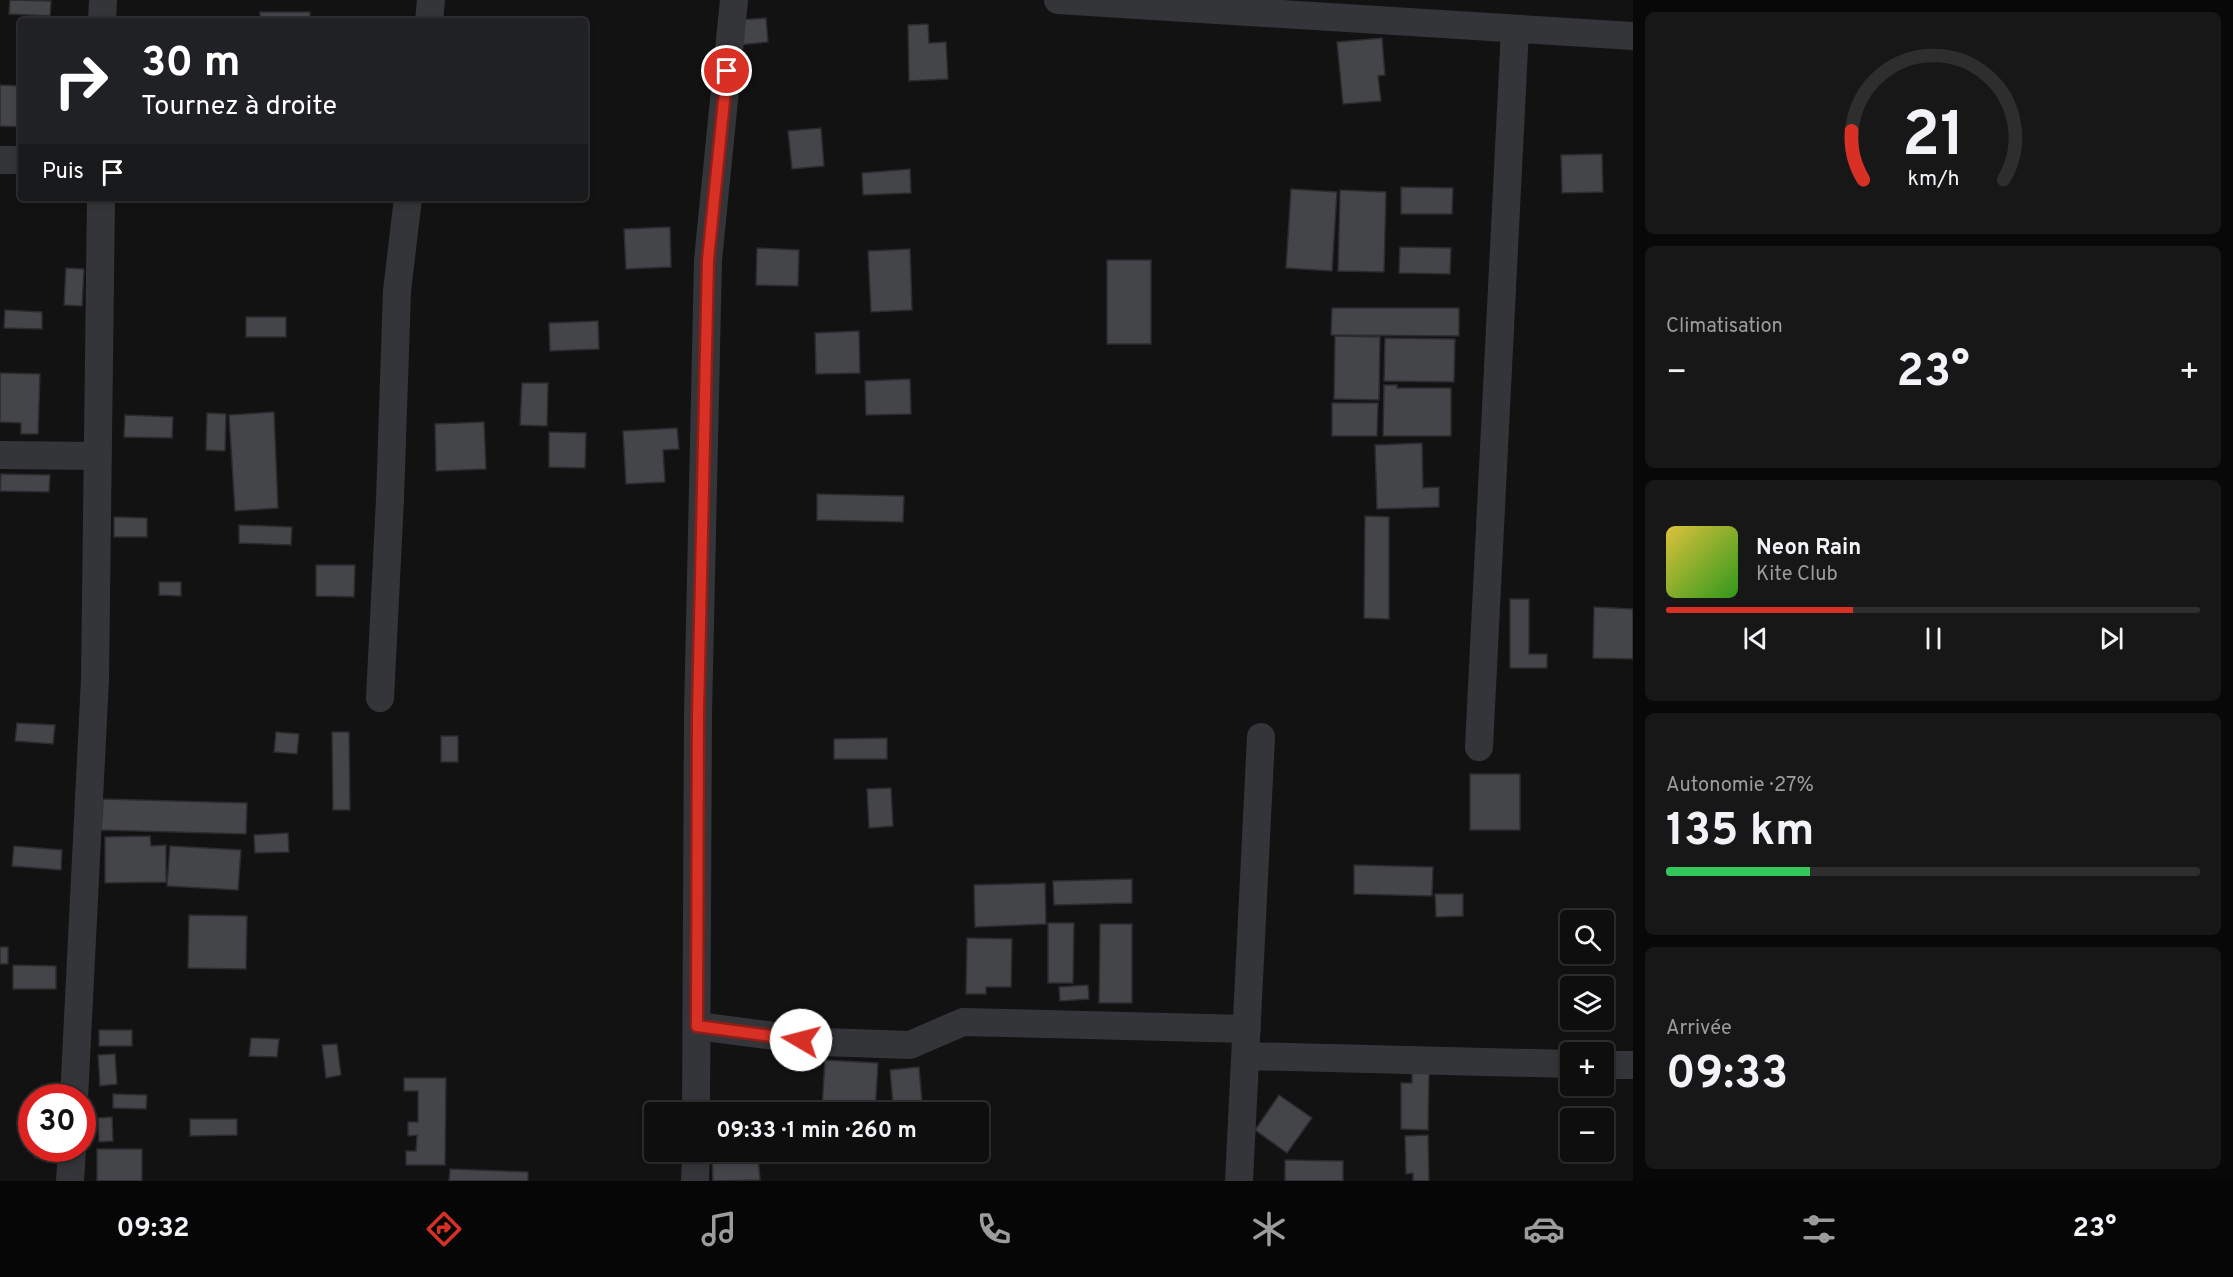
<!DOCTYPE html>
<html lang="fr">
<meta charset="utf-8">
<style>
body{margin:0;font-family:Overpass,sans-serif;background:#171717;color:#f1f3f6;height:100vh;display:flex;flex-direction:column;font-size:22px;white-space:nowrap}
*{box-sizing:border-box;margin:0}
p{font-size:20px;color:#9b9c9e}
.icon{flex:none;width:33px;height:33px;fill:none;stroke:currentColor;stroke-width:2;stroke-linecap:round;stroke-linejoin:round}
.map{position:relative;flex:1;overflow:hidden}
.details{display:flex;flex-direction:column;gap:12px;padding:12px;background:#080808;width:600px}
.details>*{flex:none}
.top-card{position:absolute;left:18px;top:18px;width:570px;height:183px;border-radius:6px;box-shadow:0 3px 9px #0003,0 0 0 2px #2e2e2e;background:#202124;color:#fff;overflow:hidden}
.tools{position:absolute;left:1560px;top:910px;display:grid;gap:12px}
.tools a{display:grid;place-items:center;width:54px;height:54px;border-radius:6px;background:#0e0e0e;box-shadow:0 3px 9px #0003,0 0 0 2px #2e2e2e;font-size:30px}
.speed{position:absolute;left:18px;top:1084px;display:flex;gap:12px;font-size:30px;font-weight:700;text-align:center}
.speed>*{display:grid;place-content:center;width:78px;height:78px;border-radius:50%;background:#0e0e0e;box-shadow:0 3px 9px #0003,0 0 0 2px #2e2e2e;line-height:1}
.speed .limit{border:9px solid #d22;background:#fff;color:#111}
.pin{position:absolute;display:grid;place-items:center;width:51px;height:51px;color:#fff;margin:-26px;border:3px solid #fff;border-radius:50%;box-shadow:0 2px 6px #0007}
.me{position:absolute;width:66px;margin:-33px;rotate:278deg;stroke-linejoin:round;filter:drop-shadow(0 0 4px #0008)}
.turn{display:flex;align-items:center;gap:21px;height:126px;padding:0 24px;font-size:27px}
.turn .icon{width:78px;height:78px;stroke-width:2.5}
.turn b{display:block;font-size:42px;line-height:51px}
.then{display:flex;align-items:center;height:57px;padding:0 24px;background:#0003;gap:12px;font-size:22px}
.big{font-size:45px;font-weight:700;line-height:1.1}
.details .widget{flex:1;display:flex;flex-direction:column;justify-content:center;gap:9px;min-width:0;padding:0 21px;border-radius:9px;background:#171717}
.details .dial{align-items:center;gap:0}
.dial svg{height:156px;overflow:visible;fill:none;stroke:#2e2e2e;stroke-width:7;stroke-linecap:round;text-anchor:middle}
.dial text{fill:#f1f3f6;stroke:none}
.song{display:flex;align-items:center;gap:18px}
.cover{width:72px;height:72px;border-radius:9px;background:linear-gradient(135deg,hsl(50 70% 55%),hsl(110 70% 35%))}
.played{height:6px;border-radius:3px;background:linear-gradient(90deg,#d93025 35%,#2e2e2e 35%)}
.keys{display:flex;justify-content:space-around;direction:ltr}
.heat{display:flex;justify-content:space-between;align-items:center;font-size:33px;direction:ltr}
.charge{height:9px;border-radius:4px;background:linear-gradient(90deg,#34c759 27%,#2e2e2e 0)}
.trip{position:absolute;left:644px;top:1102px;width:345px;height:60px;border-radius:6px;background:#0e0e0e;box-shadow:0 3px 9px #0003,0 0 0 2px #2e2e2e;font-weight:700;line-height:60px;text-align:center}
.dock{display:flex;height:96px;justify-content:space-around;align-items:center;background:#060606;color:#9b9c9e}
.dock .icon{width:42px;height:42px}
.dock .on{color:#d93025}
.dock b{font-size:27px;color:#f1f3f6}
main{display:flex;flex:1;min-height:0}
.map>svg:first-child{display:block}
.building{fill:#444548;stroke:#2c2c2f;stroke-width:1.5}
.lines{fill:none;stroke-linecap:round;stroke-linejoin:round}
.street{stroke:#333538;stroke-width:28}
.route-casing{stroke:#8d1f18;stroke-width:15}
.route{stroke:#d93025;stroke-width:10}
</style>
<main>
<div class="map">
<svg width="1633" height="1181" viewBox="0 0 1633 1181">
<rect width="100%" height="100%" fill="#121213"/>
<path class="building" d="M10 0 51 1 50 16 9 14Z
M260 12H310V21H260Z
M766 18 768 42 739 45 737 20Z
M928 24 929 43 946 42 948 79 909 81 908 25Z
M1382 38 1385 75 1378 76 1381 101 1343 104 1337 42Z
M0 85 21 86V127L0 126Z
M821 128 824 166 792 169 788 131Z
M1602 154 1603 192 1562 193 1561 155Z
M910 169 911 193 863 195 862 173Z
M1401 187 1453 188 1452 214H1401Z
M1291 189 1337 192 1332 271 1286 268Z
M1340 190 1386 192 1384 272 1338 271Z
M670 227 671 267 626 269 624 229Z
M1400 247 1451 248 1450 274 1399 273Z
M757 248 799 250 798 286 756 285Z
M910 249 912 310 871 312 868 251Z
M1107 260H1151V344H1107Z
M66 268 84 269 82 306 64 305Z
M1332 308H1459V336L1331 335Z
M5 310 42 312V329L4 328Z
M246 317H286V337H246Z
M598 321 599 349 550 351 549 323Z
M859 331 860 373 816 374 815 333Z
M1335 336 1380 337 1379 400 1334 399Z
M1385 338 1455 339 1454 382 1384 381Z
M0 373 40 374 38 434H21V423L0 422Z
M910 379 911 414 866 415 865 381Z
M522 383H548L547 426 520 425Z
M1384 385H1397V388H1451V436H1383Z
M1332 403H1378L1377 436H1332Z
M274 412 278 508 235 511 229 415Z
M207 413 226 414 225 451 206 450Z
M125 415 173 417 172 438 124 437Z
M484 422 486 469 436 471 435 424Z
M677 428 679 449 663 450 665 482 626 484 623 431Z
M549 432 586 433 585 468 549 467Z
M1422 443 1423 488 1439 487V507L1377 509 1375 445Z
M1 474 50 475 49 492 0 491Z
M817 494 904 496 903 522 817 520Z
M1365 516 1389 517V619L1364 618Z
M114 517 147 518V537H114Z
M239 525 292 527 291 545 239 543Z
M316 565H355L354 597 316 596Z
M159 582H181V596L159 595Z
M1510 599H1529V654H1547V668H1510Z
M1594 607 1633 609V659L1593 658Z
M17 723 55 725 53 744 15 741Z
M276 732 299 734 297 754 274 752Z
M332 732H349L350 810H333Z
M441 736H458V762H441Z
M887 738V759H834V739Z
M1470 774H1520V830H1470Z
M891 788 893 826 869 828 867 789Z
M103 799 247 803 246 834 101 830Z
M288 833 289 852 255 853 254 835Z
M150 836 151 846 166 845V882L105 883V837Z
M14 846 62 850 61 870 12 866Z
M170 846 241 850 238 890 167 886Z
M1354 865 1433 867 1432 896 1354 894Z
M1132 879V903L1054 905 1053 881Z
M1045 883 1046 924 975 927 974 885Z
M1435 894H1463V916L1436 917Z
M189 915 247 916 246 969 188 968Z
M1048 923H1074L1073 983H1048Z
M1100 924H1132V1003H1099Z
M967 938 1012 939 1011 987H986V994H966Z
M0 947H8V964H0Z
M13 965 56 966V989H13Z
M1088 985 1089 999 1060 1001 1059 987Z
M99 1030H132V1046H99Z
M251 1038 279 1039 277 1057 249 1056Z
M337 1044 341 1075 326 1078 322 1045Z
M115 1054 117 1084 100 1086 98 1055Z
M825 1060 878 1063 875 1112 822 1108Z
M919 1067 922 1102 893 1104 890 1070Z
M1412 1073H1429L1428 1130 1401 1129V1083H1412Z
M404 1078H446L445 1165H406V1151H416L417 1135 408 1136V1122H418V1091H404Z
M113 1094 147 1095 146 1109 113 1108Z
M1279 1095 1312 1118 1287 1153 1255 1130Z
M112 1117 113 1141 99 1142 98 1118Z
M190 1119H237V1135L190 1136Z
M1428 1135 1429 1181H1413V1173L1406 1174 1405 1136Z
M35 1149H53V1158H35Z
M97 1149H142V1181H97Z
M758 1154 760 1180 713 1181 712 1156Z
M1285 1160 1343 1161V1181H1285Z
M450 1169 528 1172V1181H449Z"/>
<g class="lines">
<path class="street" d="M1058 0 1633 36
M102 21 103 0
M429 21 431 0
M0 160H21
M0 455 98 456
M380 698 390 499 397 291 408 198
M1479 747 1515 29
M697 1026 822 1042 910 1045 963 1022 1247 1029
M1246 1056 1570 1064
M1604 1065H1633
M74 1098 95 679 101 198
M696 1113 698 714 708 260 734 0
M70 1181 72 1149
M695 1181 696 1152
M1239 1181 1261 737"/>
</g>
<g class="lines">
<defs>
<path id="route" d="M727 71 708 260 698 714 697 1026 801 1040"/>
</defs>
<use href="#route" class="route-casing"/>
<use href="#route" class="route"/>
</g>
</svg>
<div class="tools">
<a><svg class="icon" aria-label="search" viewBox="0 0 24 24"><circle cx="10" cy="10" r="6"/><path d="M15 15l6 6"/></svg></a>
<a><svg class="icon" aria-label="layers" viewBox="0 0 24 24"><path d="M12 4l9 5-9 5-9-5zM3 14l9 5 9-5"/></svg></a>
<a>+</a>
<a>−</a>
</div>
<div class="speed"><div class="limit">30</div></div>
<div class="pin" style="left:727px;top:71px;background:#d93025"><svg class="icon" aria-label="arrive" viewBox="0 0 24 24"><path d="M6 21V4h12l-3 4 3 4H6"/></svg></div>
<svg class="me" style="left:801px;top:1040px" viewBox="-20 -20 40 40"><circle r="19" fill="#fff"/><path d="M0-13L10 11 0 6-10 11z" fill="#d93025"/></svg>
<div class="trip">09:33 · 1 min · 260 m</div>
<div class="top-card">
<div class="turn"><svg class="icon" aria-label="right" viewBox="0 0 24 24"><path d="M7 20v-9h11M14 6l5 5-5 5"/></svg><div><b>30 m</b>Tournez à droite</div></div>
<div class="then">Puis<svg class="icon" aria-label="arrive" viewBox="0 0 24 24"><path d="M6 21V4h12l-3 4 3 4H6"/></svg></div>
</div>
</div>
<section class="details">
<div class="widget dial"><svg viewBox="0 0 100 80">
<path d="M14 69A42 42 0 1 1 86 69"/>
<path d="M14 69A42 42 0 0 1 8 44" stroke="#d93025"/>
<text x="50" y="56" font-size="32" font-weight="700">21</text>
<text x="50" y="72" font-size="11">km/h</text>
</svg></div>
<div class="widget"><p>Climatisation</p>
<div class="heat"><a>−</a><b class="big">23°</b><a>+</a></div>
</div>
<div class="widget">
<div class="song"><i class="cover"></i><div><b>Neon Rain</b><p>Kite Club</p></div></div>
<div class="played"></div>
<div class="keys"><svg class="icon" aria-label="previous" viewBox="0 0 24 24"><path d="M18 5L8 12l10 7zM5 5v14"/></svg><svg class="icon" aria-label="pause" viewBox="0 0 24 24"><path d="M8 5v14M16 5v14"/></svg><svg class="icon" aria-label="next" viewBox="0 0 24 24"><path d="M6 5l10 7-10 7zM19 5v14"/></svg></div>
</div>
<div class="widget"><p>Autonomie · 27%</p><b class="big">135 km</b><div class="charge"></div></div>
<div class="widget"><p>Arrivée</p><b class="big">09:33</b></div>
</section>
</main>
<nav class="dock">
<b>09:32</b>
<svg class="icon on" aria-label="directions" viewBox="0 0 24 24"><path d="M12 3l9 9-9 9-9-9zM9 14v-3h6M13 9l2 2-2 2"/></svg>
<svg class="icon" aria-label="music" viewBox="0 0 24 24"><path d="M9 18V5l10-2v13"/><circle cx="6" cy="18" r="3"/><circle cx="16" cy="16" r="3"/></svg>
<svg class="icon" aria-label="phone" viewBox="0 0 24 24"><path d="M5 4h4l2 5-3 2q2 4 5 5l2-3 5 2v4C11 20 4 13 5 4z"/></svg>
<svg class="icon" aria-label="climate" viewBox="0 0 24 24"><path d="M12 3v18M4 7l16 10M4 17L20 7"/></svg>
<svg class="icon" aria-label="car" viewBox="0 0 24 24"><path d="M5 17H2v-5l4-1 3-4h7l3 4 3 1v5h-3M9 17h6M6 11h13"/><circle cx="7" cy="17" r="2"/><circle cx="17" cy="17" r="2"/></svg>
<svg class="icon" aria-label="filters" viewBox="0 0 24 24"><path d="M4 7h16M4 17h16"/><circle cx="9" cy="7" r="2"/><circle cx="15" cy="17" r="2"/></svg>
<b>23°</b>
</nav>
